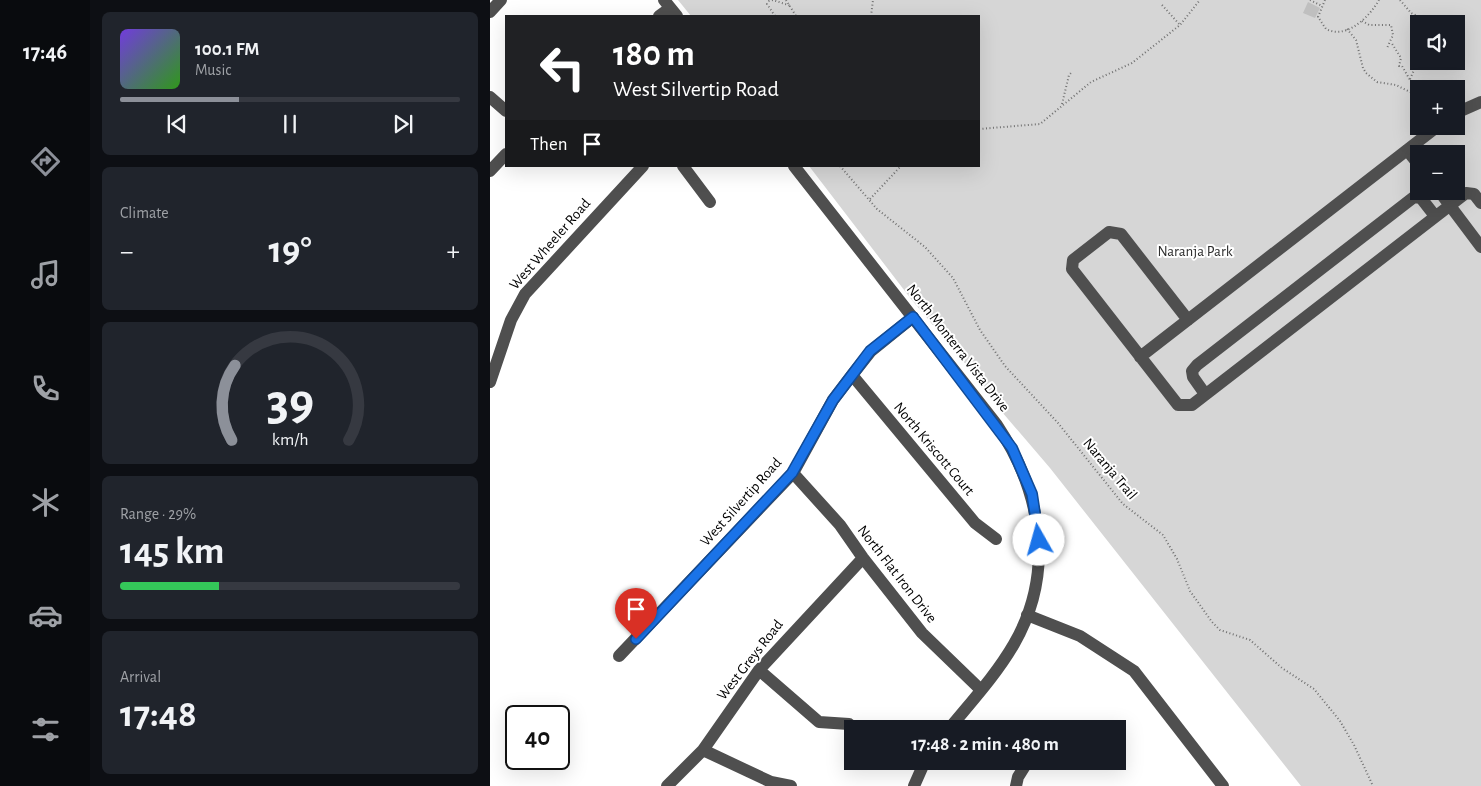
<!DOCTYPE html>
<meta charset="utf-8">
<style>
body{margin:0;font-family:"Alegreya Sans",sans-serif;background:#20242c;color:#f1f3f6;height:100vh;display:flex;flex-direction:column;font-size:19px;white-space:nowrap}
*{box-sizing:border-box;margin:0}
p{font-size:16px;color:#9ea1a6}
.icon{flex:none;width:28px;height:28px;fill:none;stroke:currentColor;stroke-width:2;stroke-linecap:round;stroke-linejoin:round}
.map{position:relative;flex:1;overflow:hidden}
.details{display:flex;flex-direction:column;gap:12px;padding:12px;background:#0d0f14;width:400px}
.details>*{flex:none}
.top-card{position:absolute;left:15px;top:15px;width:475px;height:152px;border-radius:0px;box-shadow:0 5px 20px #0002;background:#202124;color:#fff;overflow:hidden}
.buttons{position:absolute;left:920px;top:15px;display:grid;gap:10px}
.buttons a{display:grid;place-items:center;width:55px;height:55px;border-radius:0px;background:#171b24;box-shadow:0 5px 20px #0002;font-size:25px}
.speed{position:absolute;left:15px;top:705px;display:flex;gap:10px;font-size:25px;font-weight:700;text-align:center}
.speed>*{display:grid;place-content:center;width:65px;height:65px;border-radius:50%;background:#171b24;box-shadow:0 5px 20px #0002;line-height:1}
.speed .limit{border:2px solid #111;border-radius:8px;background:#fff;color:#111}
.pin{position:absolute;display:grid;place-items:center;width:42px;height:42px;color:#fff;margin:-51px -21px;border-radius:50% 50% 50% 0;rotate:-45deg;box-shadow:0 0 5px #0007}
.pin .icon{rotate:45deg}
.me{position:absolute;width:55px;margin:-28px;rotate:353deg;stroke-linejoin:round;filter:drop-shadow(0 0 4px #0008)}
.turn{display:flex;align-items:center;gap:18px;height:105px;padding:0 25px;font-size:22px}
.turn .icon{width:65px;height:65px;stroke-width:2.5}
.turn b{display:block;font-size:35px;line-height:42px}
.then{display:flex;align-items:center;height:48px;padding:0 25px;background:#0003;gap:10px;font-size:19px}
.big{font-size:38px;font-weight:700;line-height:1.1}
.details .card{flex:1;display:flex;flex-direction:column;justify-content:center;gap:8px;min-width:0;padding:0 18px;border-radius:8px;background:#20242c}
.details .dial{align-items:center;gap:0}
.dial svg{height:130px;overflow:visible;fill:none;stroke:#363941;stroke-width:7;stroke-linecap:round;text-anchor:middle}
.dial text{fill:#f1f3f6;stroke:none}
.song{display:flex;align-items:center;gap:15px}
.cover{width:60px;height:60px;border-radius:8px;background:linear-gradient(135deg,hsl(260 70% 55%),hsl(110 70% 35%))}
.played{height:5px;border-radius:2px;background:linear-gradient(90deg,#8c9099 35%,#363941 35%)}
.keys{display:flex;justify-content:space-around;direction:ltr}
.heat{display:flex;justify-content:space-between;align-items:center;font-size:28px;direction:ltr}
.charge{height:8px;border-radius:4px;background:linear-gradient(90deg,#34c759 29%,#363941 0)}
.trip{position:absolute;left:354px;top:720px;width:282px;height:50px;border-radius:0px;background:#171b24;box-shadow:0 5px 20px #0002;font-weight:700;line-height:50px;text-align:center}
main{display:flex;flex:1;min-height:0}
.tab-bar{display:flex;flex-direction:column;width:90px;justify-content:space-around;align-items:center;background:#090b0e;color:#9ea1a6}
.tab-bar .icon{width:35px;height:35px}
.tab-bar .active{color:#8c9099}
.tab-bar b{font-size:22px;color:#f1f3f6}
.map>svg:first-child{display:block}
.green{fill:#d6d6d6;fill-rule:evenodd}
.building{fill:#bfbfbf}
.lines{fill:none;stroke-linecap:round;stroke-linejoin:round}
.path{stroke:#717171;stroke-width:2;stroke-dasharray:1 2.5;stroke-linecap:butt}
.minor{stroke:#4f4f4f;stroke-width:12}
.route-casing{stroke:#114b97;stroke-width:12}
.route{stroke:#1a73e8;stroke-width:9}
.labels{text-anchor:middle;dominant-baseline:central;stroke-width:4;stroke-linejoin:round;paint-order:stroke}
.street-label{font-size:15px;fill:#000;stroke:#fff}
.park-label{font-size:15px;fill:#2d2d2d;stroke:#fff}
</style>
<main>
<nav class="tab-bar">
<b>17:46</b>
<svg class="icon active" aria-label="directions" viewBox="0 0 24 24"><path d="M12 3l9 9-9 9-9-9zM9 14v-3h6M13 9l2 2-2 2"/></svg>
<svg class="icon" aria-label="music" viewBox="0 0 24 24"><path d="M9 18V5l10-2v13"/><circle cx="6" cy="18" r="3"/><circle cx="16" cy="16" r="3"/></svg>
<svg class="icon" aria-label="phone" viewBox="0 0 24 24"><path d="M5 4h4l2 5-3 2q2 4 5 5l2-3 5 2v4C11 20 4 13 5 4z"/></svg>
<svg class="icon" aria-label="climate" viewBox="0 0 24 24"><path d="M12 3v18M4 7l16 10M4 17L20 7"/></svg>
<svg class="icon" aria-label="car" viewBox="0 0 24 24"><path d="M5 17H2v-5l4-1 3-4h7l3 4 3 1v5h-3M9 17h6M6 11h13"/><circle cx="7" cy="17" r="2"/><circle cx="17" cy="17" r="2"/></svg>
<svg class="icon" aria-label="filters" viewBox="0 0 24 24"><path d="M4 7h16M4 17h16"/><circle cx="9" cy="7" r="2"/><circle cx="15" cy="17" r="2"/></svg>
</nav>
<section class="details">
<div class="card">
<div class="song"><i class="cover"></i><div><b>100.1 FM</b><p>Music</p></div></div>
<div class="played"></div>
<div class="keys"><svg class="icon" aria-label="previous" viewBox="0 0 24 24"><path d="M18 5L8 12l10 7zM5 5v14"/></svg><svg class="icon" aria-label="pause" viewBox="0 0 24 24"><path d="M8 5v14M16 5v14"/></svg><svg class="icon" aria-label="next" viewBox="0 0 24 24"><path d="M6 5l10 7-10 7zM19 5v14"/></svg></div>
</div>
<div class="card"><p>Climate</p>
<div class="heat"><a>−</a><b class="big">19°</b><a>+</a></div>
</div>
<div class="card dial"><svg viewBox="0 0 100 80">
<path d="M14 69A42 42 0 1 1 86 69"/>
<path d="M14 69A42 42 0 0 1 16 23" stroke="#8c9099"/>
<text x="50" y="56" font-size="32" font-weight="700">39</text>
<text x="50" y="72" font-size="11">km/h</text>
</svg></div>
<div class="card"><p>Range · 29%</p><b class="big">145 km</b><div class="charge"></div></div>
<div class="card"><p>Arrival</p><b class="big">17:48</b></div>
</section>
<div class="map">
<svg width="991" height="786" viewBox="0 0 991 786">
<rect width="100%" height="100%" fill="#fff"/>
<path class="green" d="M188 0H991V786H811L560 468 506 405 489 380 421 299 319 166H489V16H201ZM929 24H966V61H929ZM929 89H966V126H929ZM929 154H966V191H929Z"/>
<path class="building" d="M818 2 830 8 825 18 813 13Z"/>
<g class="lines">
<path class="path" d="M296 0 306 16
M820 0 832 6
M835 0 828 17 836 29C857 40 880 16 889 0
M910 0 921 13 945 24
M672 5 690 25
M285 16 277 4 279 1 283 0 301 6
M381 16 383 0
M872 21 879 25H901L903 35 897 48
M857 29 866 40 873 68 876 73 887 82 906 85 922 93 924 87 912 66H909L911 58 901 42
M920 79 925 68 923 39 927 16
M572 104 579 75 581 73
M489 129 550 124 601 82 642 63 690 25 710 0
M350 166 387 209 435 247 463 278 490 330 515 366 568 423 633 504 673 535 687 559 700 591 722 622 730 630 760 640 792 668 824 689 850 721 864 745 883 786
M380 199 411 166"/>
<path class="minor" d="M174 0 187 16
M0 12 11 0
M169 16 180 8
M0 97 16 111
M966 113 991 102
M917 150 929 165
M193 166 220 202
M304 166 507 425C551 491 566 571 524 644 506 675 482 701 459 729
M0 171 16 154
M949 191 991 247
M698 320 631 234 619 232 583 260 582 269 688 405H702L976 193 984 194 991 203
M650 357 948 126
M362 375 485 523 506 539
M0 382 21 320 35 294 153 166
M715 394 703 377 702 371 707 365 924 197 931 198 945 216
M303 473 350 525 373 558 432 633 491 690
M537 615 590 636 644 671 733 786
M129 656 303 473 343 400 362 375 381 351 423 317
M269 670 329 722 359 724
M213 750 281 782 301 786
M177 786 213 750 269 670 373 558
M424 786 435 761
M526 786 528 777 538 761"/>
</g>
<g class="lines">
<defs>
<path id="route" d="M146 639 302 473 343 400 362 375 380 351 423 317 522 448 542 494 549 540"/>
</defs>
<use href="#route" class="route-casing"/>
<use href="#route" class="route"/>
</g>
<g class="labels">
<g class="street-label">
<text transform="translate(60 244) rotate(-49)">West Wheeler Road</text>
<text transform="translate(468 348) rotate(52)">North Monterra Vista Drive</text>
<text transform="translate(444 449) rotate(50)">North Kriscott Court</text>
<text transform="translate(620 469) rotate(50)">Naranja Trail</text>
<text transform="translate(251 502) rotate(-48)">West Silvertip Road</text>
<text transform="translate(407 574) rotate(52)">North Flat Iron Drive</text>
<text transform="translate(260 660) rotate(-52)">West Greys Road</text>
</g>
<g class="park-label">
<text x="705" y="251">Naranja Park</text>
</g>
</g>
</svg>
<div class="buttons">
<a><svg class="icon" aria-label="sound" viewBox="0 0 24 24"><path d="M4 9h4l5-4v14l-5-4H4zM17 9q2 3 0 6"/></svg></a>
<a>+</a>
<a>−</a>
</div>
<div class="speed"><div class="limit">40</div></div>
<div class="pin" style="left:146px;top:639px;background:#d93025"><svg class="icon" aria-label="arrive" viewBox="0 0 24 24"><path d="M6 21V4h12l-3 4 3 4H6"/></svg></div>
<svg class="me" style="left:549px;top:540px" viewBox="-20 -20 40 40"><circle r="19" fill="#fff"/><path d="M0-13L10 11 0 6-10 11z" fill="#1a73e8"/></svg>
<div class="trip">17:48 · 2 min · 480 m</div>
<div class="top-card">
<div class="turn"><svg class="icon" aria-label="left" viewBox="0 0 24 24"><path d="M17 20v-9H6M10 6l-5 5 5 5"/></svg><div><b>180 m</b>West Silvertip Road</div></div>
<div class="then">Then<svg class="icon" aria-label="arrive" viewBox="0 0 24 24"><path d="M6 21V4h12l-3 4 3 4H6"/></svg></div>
</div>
</div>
</main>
